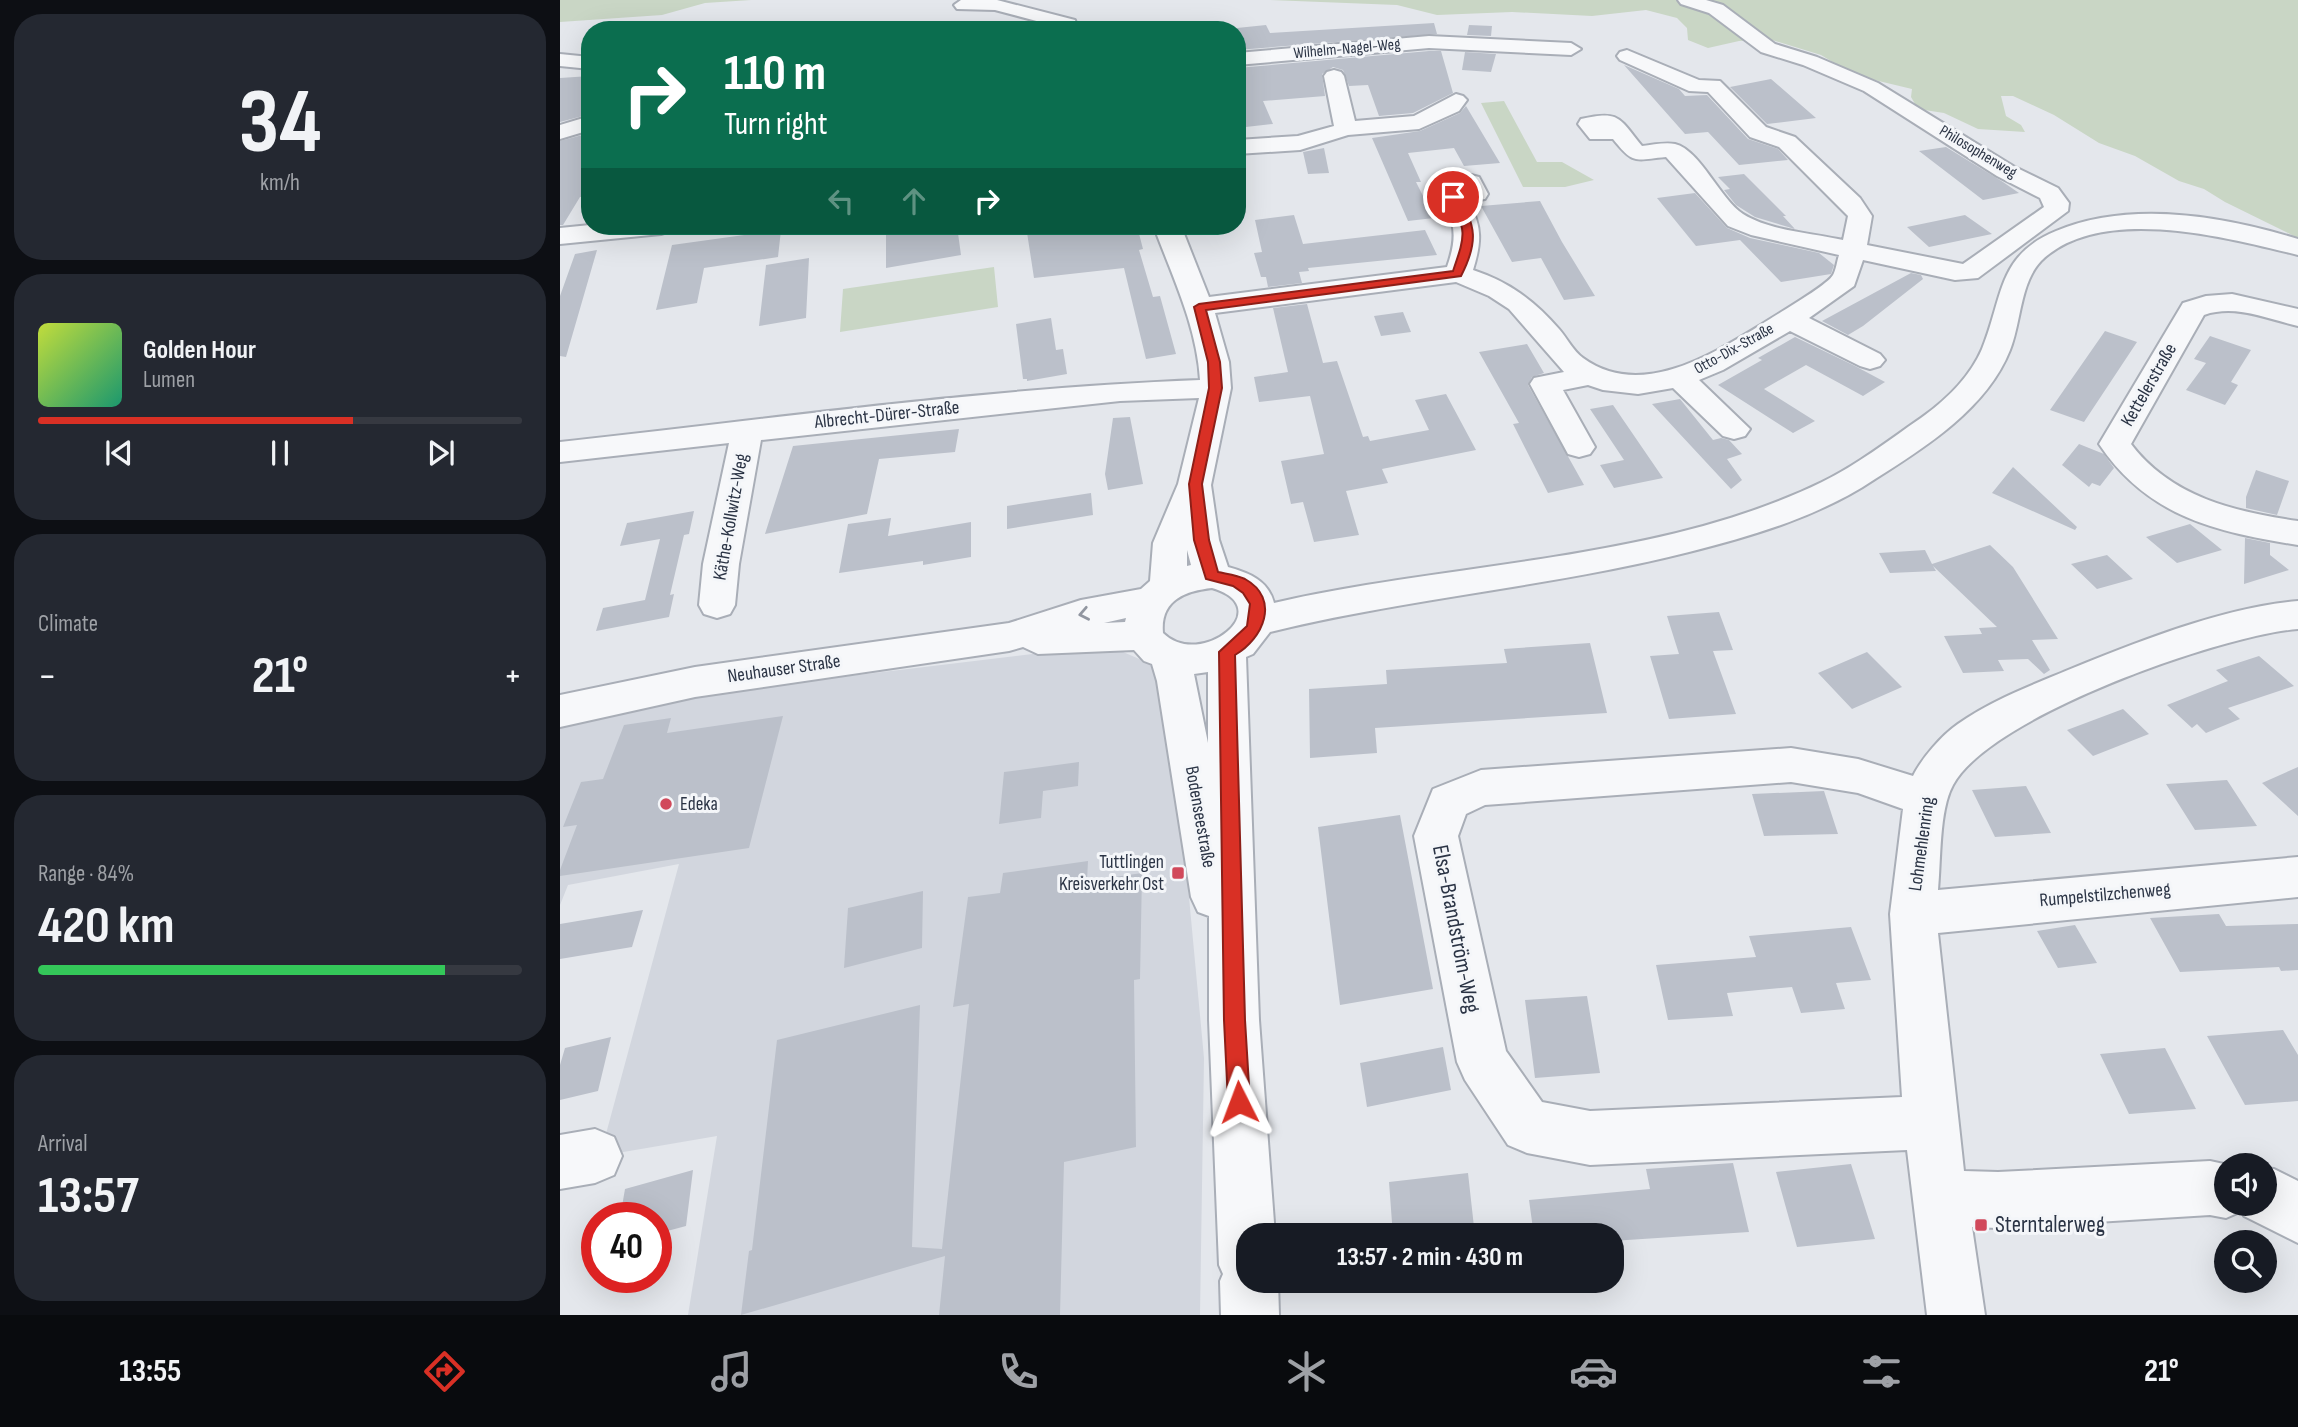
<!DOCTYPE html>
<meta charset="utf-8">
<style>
body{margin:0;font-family:"Sofia Sans Condensed",sans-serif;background:#242831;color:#f1f3f6;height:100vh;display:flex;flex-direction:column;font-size:26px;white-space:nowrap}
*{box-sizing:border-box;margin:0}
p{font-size:23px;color:#9ea1a6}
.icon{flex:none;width:38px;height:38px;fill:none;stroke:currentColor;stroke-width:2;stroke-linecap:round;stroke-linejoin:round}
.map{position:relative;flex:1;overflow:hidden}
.side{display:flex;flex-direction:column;gap:14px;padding:14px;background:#0d0f14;width:560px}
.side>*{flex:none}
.hud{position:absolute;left:21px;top:21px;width:665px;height:214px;border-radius:28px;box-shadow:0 7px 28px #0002;background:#0b6e4f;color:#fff;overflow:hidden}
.tools{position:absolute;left:1654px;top:1153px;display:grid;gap:14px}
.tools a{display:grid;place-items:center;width:63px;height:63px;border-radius:50%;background:#171b24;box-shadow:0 7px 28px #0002;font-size:35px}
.speed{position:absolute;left:21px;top:1202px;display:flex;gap:14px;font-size:35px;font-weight:700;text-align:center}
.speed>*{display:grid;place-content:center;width:91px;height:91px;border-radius:50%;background:#171b24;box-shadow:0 7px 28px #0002;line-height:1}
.speed .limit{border:10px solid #d22;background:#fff;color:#111}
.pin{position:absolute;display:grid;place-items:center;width:60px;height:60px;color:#fff;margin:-30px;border:4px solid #fff;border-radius:50%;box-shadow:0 2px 7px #0007}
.me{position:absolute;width:77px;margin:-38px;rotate:357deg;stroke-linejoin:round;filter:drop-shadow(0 0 5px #0008)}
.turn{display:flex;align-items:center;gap:24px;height:147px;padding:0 28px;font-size:32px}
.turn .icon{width:91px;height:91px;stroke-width:2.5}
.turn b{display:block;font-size:49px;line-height:60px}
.lanes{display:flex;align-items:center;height:66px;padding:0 28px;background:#0003;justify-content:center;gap:35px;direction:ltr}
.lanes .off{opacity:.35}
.big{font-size:52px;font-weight:700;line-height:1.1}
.side .widget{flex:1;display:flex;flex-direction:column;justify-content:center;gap:10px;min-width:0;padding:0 24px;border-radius:28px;background:#242831}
.side .dial{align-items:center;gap:0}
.dial b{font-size:91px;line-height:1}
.song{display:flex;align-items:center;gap:21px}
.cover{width:84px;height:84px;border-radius:10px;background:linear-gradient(135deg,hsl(70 70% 55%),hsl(160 70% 35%))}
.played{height:7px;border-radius:4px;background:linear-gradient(90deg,#d93025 65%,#363941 65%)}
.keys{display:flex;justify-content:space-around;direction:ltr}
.heat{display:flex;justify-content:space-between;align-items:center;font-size:38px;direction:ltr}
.charge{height:10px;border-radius:5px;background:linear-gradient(90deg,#34c759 84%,#363941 0)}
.trip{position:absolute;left:676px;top:1223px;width:388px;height:70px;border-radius:28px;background:#171b24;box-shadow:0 7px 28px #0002;font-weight:700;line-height:70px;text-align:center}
.tabs{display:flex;height:112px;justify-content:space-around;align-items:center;background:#090b0e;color:#9ea1a6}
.tabs .icon{width:49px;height:49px}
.tabs .active{color:#d93025}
.tabs b{font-size:32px;color:#f1f3f6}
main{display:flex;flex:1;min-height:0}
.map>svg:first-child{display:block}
.built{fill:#d2d6de}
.green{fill:#c9d6c5}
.building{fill:#bbc0ca}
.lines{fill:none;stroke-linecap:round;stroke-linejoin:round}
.minor-casing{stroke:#a9aeb7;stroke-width:4}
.minor{fill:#f7f8fa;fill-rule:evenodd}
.oneway{stroke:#9196a0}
.route{fill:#d93025;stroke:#8d1f18;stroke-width:2}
.poi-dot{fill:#d1495b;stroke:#f4f6f9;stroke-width:2.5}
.labels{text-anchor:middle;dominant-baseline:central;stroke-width:6;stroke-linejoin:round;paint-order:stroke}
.far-street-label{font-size:16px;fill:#2b3445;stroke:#f4f6f9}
.street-label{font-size:19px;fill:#2b3445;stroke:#f4f6f9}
.poi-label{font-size:19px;fill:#2b3445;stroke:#f4f6f9;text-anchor:start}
.near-street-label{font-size:23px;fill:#2b3445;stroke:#f4f6f9}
.near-poi-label{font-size:23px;fill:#2b3445;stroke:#f4f6f9;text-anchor:start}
</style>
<main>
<section class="side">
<div class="widget dial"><b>34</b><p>km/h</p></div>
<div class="widget">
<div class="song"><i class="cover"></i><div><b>Golden Hour</b><p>Lumen</p></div></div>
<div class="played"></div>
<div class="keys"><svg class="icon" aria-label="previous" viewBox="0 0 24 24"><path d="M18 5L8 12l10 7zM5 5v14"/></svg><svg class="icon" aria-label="pause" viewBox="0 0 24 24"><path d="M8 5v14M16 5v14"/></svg><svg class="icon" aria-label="next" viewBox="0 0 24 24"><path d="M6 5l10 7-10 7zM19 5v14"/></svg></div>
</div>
<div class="widget"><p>Climate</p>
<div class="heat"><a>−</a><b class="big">21°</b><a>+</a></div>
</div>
<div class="widget"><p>Range · 84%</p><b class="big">420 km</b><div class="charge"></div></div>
<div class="widget"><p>Arrival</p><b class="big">13:57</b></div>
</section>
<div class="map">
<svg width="1738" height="1315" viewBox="0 0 1738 1315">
<rect width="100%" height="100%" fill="#e4e7ec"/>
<path class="built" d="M547 645 600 668 615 747 644 1058 640 1315H128L157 1136 40 1156 119 864 8 885 0 905V724L118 700 248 681Z"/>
<path class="green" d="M0 0H191L145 3 102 15 0 22Z
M710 0H1738V238L1665 202 1644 189 1619 181 1575 156 1539 143 1494 115 1453 96H1441L1446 116 1461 125 1465 132 1418 129 1384 113 1358 109 1351 97 1352 89 1302 77 1286 70 1261 55 1209 39 1179 41 1148 48 1128 40 1127 28 1117 18 1086 10 1032 16 952 12 877 15 837 5Z
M944 101 977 162H1002L1034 180 1005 187H963L921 103Z
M434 267 438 307 280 332 283 289Z"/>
<path class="building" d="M874 23 877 34 677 50V28L706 25 710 33Z
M909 25 932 26 931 36 907 35Z
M869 51H881L893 93 853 113 819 116 808 85 789 86 783 70 773 67 762 74 765 96 703 101 713 124 677 128V68Z
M905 52 936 54 931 72 902 70Z
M1064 65 1119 89 1125 96 1147 95 1188 139 1218 149 1228 160 1179 165 1148 132 1125 134Z
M30 76V114L0 122V78Z
M1211 79 1256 118 1207 124 1170 87Z
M906 106 940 163 904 166 894 148 848 153 861 182H856L874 218 848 221 812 138 860 131 900 113Z
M30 133V196L20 197 3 225H0V141Z
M1386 147 1443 182 1459 193 1423 200 1359 151Z
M764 148 769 173 748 174 743 152Z
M1184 174 1226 216H1223L1235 229 1195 217 1176 205 1164 190 1170 189 1158 177Z
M1135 193 1167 228 1190 238 1259 253 1274 265 1271 274 1221 282 1180 240 1136 246 1097 198Z
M980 201 1002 242 1035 296 1004 300 981 258 952 262 921 206Z
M734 215 743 244 865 230 877 255 748 268 749 271 739 272 742 283 708 287 706 277H701L694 253 702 252 695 220Z
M1405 215 1432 234 1369 247 1347 227Z
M326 226H397L401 255 326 268Z
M466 226H577L583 249 579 250 593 297 600 296 616 354 586 359 564 268 474 278Z
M221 230 218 257 144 268 137 303 96 310 112 245Z
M37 250 6 357 0 356V296L15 254Z
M249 258 246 318 199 326 206 265Z
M1351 273 1361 275 1363 279 1303 326 1288 335 1262 321Z
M747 304 763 363 777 361 803 437 808 436 810 441 869 430 855 400 886 394 916 450 822 469 828 483 786 491 799 535 754 542 743 502 731 504 721 461 764 454 750 396 699 402 694 377 728 372 713 308Z
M843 312 851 332 821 336 814 316Z
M491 318 496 350 503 349 507 374 467 381V379H463L456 324Z
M1545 331 1577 342 1524 422 1490 410Z
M1650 336 1691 350 1671 382 1678 385 1665 405 1626 390 1646 363 1634 359Z
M1235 337 1295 366 1325 382 1303 396 1246 365 1204 389 1255 421 1233 433 1158 385 1202 360 1198 358Z
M967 344 984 373 972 377 968 385 1024 485 988 493 953 424 959 423 919 352Z
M1120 399 1153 440 1161 438 1169 440 1182 454 1167 459 1182 480 1171 489 1092 404Z
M1053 405 1103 478 1054 488 1040 465 1064 460 1030 409Z
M570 417 583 484 548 490 545 474 553 418Z
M399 429 395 452 319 459 307 514 205 534 233 446Z
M1519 444 1544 454 1554 468 1540 486 1532 483 1529 487 1502 465Z
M1453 467 1517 527 1515 530 1432 493Z
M1696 470 1729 481 1717 515 1686 508V497Z
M531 493 533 515 447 529V506Z
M134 511 129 534 124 535 110 595 114 594 109 617 36 631 43 608 85 600 100 539 60 546 67 523Z
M331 518 328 536 411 522V557L363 565V561L279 573 288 524Z
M1630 524 1662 550 1617 563 1586 537Z
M1685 538 1710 543V555L1729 570 1684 584Z
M1430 545 1453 567 1498 639 1472 640 1490 670 1484 674 1468 659 1438 660 1444 671 1403 673 1384 636 1422 634 1419 628 1437 627 1373 566 1376 571 1330 573 1319 553 1365 550 1372 564Z
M1547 555 1573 579 1537 589 1511 564Z
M1159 612 1173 650 1153 651 1176 714 1109 719 1090 656 1119 654 1107 616Z
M1030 643 1047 713 815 728 817 753 750 758 749 689 827 684 826 670 947 663 944 649Z
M1307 652 1342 687 1292 709 1258 673Z
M1699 656 1734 686 1668 708 1680 719 1646 733 1637 724 1632 728 1607 705 1668 681 1656 670Z
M1563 709 1589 734 1533 756 1507 730Z
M223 716 189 848 0 876V870L17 825 3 827 21 782 43 779 64 725 111 718 107 733Z
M519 762 518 786 483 791 481 818 439 824 444 772Z
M1738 767V816L1702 783Z
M1667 780 1697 826 1635 830 1606 784Z
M1466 786 1491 833 1435 837 1412 790Z
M1264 791 1278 834 1204 836 1192 794Z
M840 815 873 989 780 1005 758 827Z
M528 861 527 881 582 873 580 979 574 980 576 1147 504 1162 500 1315H379L385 1256 181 1315 189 1251 192 1250 217 1040 360 1005 352 1247 382 1249 409 1004 393 1007 408 897 440 893 443 873Z
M363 891 362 948 284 968 288 908Z
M83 910 72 947 0 959V924Z
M1659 914 1666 926 1738 924V970L1721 971 1719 967 1620 972 1590 918Z
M1515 925 1537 963 1498 968 1477 931Z
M1291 927 1311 980 1276 983 1285 1009 1241 1013 1232 987 1167 993 1173 1016 1108 1020 1096 965 1196 957 1189 936Z
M1027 996 1040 1073 975 1078 965 1000Z
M1723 1030 1738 1055V1101L1685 1105 1647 1036Z
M51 1037 38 1091 0 1100V1065L5 1048Z
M883 1047 891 1090 807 1107 800 1063Z
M1605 1048 1636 1109 1569 1114 1540 1054Z
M1173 1163 1189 1232 1052 1241V1236H974L969 1200 1090 1189 1086 1169Z
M1291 1164 1315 1239 1237 1247 1216 1172Z
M133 1170 126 1226 96 1234V1218H60L65 1189Z
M908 1173 915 1236H833L829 1182Z"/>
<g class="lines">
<defs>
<path id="minor" d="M401 0H437L515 20 518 30H499V27L435 10 397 9 394 5Z
M1118 0H1146L1163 5 1215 44 1257 57 1318 83 1453 166 1498 188 1509 203 1508 211 1418 278 1395 280 1303 260 1294 286 1249 318 1320 354 1325 360 1320 366 1310 369 1300 366 1230 331 1163 370 1139 380 1190 429 1185 436 1174 439 1163 436 1113 388 1078 394 1043 390 1028 385 1003 390 1035 447 1030 454 1019 457 1008 454 970 384 974 378 1004 372 949 309 929 296 896 282 655 313 669 362 671 388 651 485 659 540 668 567C689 573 708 580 714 603 890 562 1099 562 1262 482 1297 465 1329 440 1361 418 1385 401 1410 377 1422 349 1443 298 1437 255 1496 231 1571 200 1663 216 1738 239V255C1669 238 1540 203 1481 261 1460 283 1461 323 1450 350 1427 408 1366 447 1315 479 1260 516 1193 536 1129 552 991 587 848 598 710 632L693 654 686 657 699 1020 715 1236H688V1281H718L719 1315H661L660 1281 663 1274 659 1265 649 1020V916L638 912 631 897 597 681 592 664 584 661 574 650 478 654 463 647 449 651 135 697 0 727V695L135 667 449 623 521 600 581 589 590 581 593 543 618 484 639 398 560 401 201 440 179 564 175 605 170 614 157 618 144 614 139 605 143 564 169 443 0 462V442C213 419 426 388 640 380 637 329 615 282 597 235V226H621L649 297 887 267C900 230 893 218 874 185L878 180 911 175 919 177 928 194 925 199 908 202C923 226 921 244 913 270 949 282 974 300 999 329 1007 338 1013 351 1023 358 1079 399 1148 357 1199 326 1212 317 1267 286 1273 275 1276 270 1277 261 1279 255L1191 235 1168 226 1106 157C1074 160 1074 165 1053 139H1030L1018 124 1021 119C1060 110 1059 118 1082 146 1092 145 1105 142 1115 144 1140 150 1160 199 1183 214 1210 231 1252 233 1283 240L1288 216 1219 147 1190 137 1148 92 1129 91 1060 60 1057 56 1060 52 1067 50 1139 80 1160 81 1206 127 1235 137 1300 198 1312 216 1307 245 1403 264 1484 207 1480 198 1437 176 1304 91 1243 65 1201 52 1149 13 1121 4ZM627 550 631 565 627 566ZM652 588C720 608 640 670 603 633 600 601 624 591 652 588ZM566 618 565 622 544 623ZM648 672V743L634 674Z
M869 36 1011 43 1021 49 1011 55 869 48 677 65V53Z
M0 54 30 57V69L0 66Z
M774 70 781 72 784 76 795 121 854 116 896 94 903 96 907 100 899 111 859 129 788 135 740 150 677 154V140L738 136 774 126 764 76 767 72Z
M30 116V130L0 139V125Z
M30 225V226H114L110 231 101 234 0 244V228Z
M1672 294 1738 309V326C1707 319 1676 304 1644 315L1571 444C1611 497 1675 512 1738 521V545C1656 532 1588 517 1539 444L1623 303 1646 296Z
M1738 601V629C1662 635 1430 716 1393 785 1379 810 1381 861 1378 890L1738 857V897L1378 933 1404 1171 1438 1172 1650 1161 1673 1166H1666V1204H1704V1168L1714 1169 1738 1181V1243L1684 1216 1682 1211 1666 1218 1650 1215 1438 1228 1412 1227 1425 1315H1367L1347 1150 1030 1165 967 1153 948 1145 905 1080 897 1062 854 836 873 789 921 770 1231 748 1298 759 1353 776C1362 758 1381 736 1398 724 1432 700 1470 686 1508 670 1577 642 1664 607 1738 601ZM1231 782 1298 793 1343 809 1330 914 1342 1097 1030 1111 982 1102 946 1051 898 836 906 814 925 805Z
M35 1129 54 1137 62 1156 54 1175 35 1183 0 1189V1135Z"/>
</defs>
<use href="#minor" class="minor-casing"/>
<use href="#minor" class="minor"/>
</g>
<defs><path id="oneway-chevron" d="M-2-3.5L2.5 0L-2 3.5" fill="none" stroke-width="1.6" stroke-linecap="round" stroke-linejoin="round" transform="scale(1.75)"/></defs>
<use class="oneway" href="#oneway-chevron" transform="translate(524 614) rotate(169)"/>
<path class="route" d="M893 194 897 195C917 225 918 243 901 276L646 310 660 362 662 388 642 484 649 540 658 572C667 574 677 575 685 579 721 599 703 639 675 655L685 1020 690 1102 686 1110 679 1113 671 1110 668 1102 664 1020 659 652 687 626 690 604 683 593 673 586 646 579 634 540 629 484 649 388 648 362 634 307 639 304 893 271C905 236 908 230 888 197Z"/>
<g class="poi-dot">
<circle cx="106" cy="804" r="7"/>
<rect x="611" y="866" width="14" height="14" rx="3.5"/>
<rect x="1414" y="1218" width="14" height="14" rx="3.5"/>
</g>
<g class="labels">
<g class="far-street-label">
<text transform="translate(787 49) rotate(-5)">Wilhelm-Nagel-Weg</text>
<text transform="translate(1418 152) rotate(31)">Philosophenweg</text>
<text transform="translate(1174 349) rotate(-29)">Otto-Dix-Straße</text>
</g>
<g class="street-label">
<text transform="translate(1589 385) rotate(-60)">Kettelerstraße</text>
<text transform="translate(327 415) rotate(-6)">Albrecht-Dürer-Straße</text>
<text transform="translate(171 517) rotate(-80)">Käthe-Kollwitz-Weg</text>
<text transform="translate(224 669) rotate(-8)">Neuhauser Straße</text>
<text transform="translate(640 817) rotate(80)">Bodenseestraße</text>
<text transform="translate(1362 844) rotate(-82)">Lohmehlenring</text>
<text transform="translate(1545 895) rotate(-5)">Rumpelstilzchenweg</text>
</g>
<g class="poi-label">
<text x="120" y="804">Edeka</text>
<text x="604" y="862" text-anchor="end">Tuttlingen<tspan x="604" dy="22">Kreisverkehr Ost</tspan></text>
</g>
<g class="near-street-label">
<text transform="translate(896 929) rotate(79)">Elsa-Brandström-Weg</text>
</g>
<g class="near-poi-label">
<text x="1435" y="1225">Sterntalerweg</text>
</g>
</g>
</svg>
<div class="tools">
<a><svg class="icon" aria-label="sound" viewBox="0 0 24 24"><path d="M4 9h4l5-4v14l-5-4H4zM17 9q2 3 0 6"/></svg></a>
<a><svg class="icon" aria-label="search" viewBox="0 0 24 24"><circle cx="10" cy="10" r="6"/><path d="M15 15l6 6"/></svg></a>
</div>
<div class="speed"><div class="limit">40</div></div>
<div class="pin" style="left:893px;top:197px;background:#d93025"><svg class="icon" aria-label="arrive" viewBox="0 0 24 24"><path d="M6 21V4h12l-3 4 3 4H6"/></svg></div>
<svg class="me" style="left:679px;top:1102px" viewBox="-20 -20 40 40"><path d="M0-17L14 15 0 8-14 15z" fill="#d93025" stroke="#fff" stroke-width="4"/></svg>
<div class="trip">13:57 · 2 min · 430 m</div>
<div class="hud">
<div class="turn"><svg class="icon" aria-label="right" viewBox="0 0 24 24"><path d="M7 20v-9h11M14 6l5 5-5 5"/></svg><div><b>110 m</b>Turn right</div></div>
<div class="lanes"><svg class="icon off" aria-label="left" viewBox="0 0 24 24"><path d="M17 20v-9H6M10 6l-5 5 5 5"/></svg><svg class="icon off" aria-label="ahead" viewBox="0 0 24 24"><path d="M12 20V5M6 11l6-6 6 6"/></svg><svg class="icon" aria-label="right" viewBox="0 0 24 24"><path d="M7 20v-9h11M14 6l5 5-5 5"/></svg></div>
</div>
</div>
</main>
<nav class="tabs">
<b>13:55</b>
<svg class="icon active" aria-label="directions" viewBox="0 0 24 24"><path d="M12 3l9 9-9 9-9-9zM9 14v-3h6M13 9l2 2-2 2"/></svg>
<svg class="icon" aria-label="music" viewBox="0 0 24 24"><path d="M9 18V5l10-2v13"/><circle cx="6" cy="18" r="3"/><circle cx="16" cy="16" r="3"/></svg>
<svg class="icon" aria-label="phone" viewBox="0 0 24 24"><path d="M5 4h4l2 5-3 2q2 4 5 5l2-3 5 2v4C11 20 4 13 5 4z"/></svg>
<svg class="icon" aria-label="climate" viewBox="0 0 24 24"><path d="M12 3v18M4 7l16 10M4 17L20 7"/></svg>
<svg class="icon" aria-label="car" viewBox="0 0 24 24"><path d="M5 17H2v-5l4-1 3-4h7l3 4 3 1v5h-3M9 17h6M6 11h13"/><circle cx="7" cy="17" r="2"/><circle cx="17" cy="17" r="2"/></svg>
<svg class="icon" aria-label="filters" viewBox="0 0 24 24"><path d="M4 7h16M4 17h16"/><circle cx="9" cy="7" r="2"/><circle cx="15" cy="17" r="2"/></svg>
<b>21°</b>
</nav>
